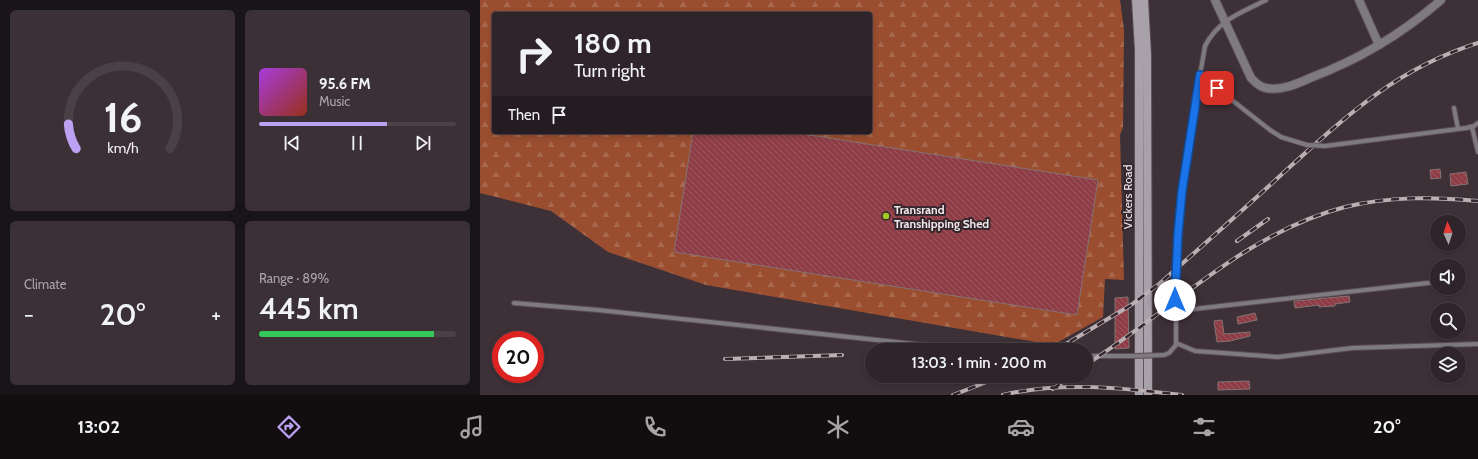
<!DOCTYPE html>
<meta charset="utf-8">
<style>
body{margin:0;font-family:Cabin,sans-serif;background:#3a3035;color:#f1f3f6;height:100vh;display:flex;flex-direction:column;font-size:15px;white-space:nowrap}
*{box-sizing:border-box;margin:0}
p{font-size:13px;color:#a7a4a8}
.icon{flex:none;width:22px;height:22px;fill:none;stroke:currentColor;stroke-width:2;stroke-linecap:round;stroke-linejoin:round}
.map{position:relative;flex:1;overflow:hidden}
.details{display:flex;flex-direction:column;gap:10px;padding:10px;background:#191417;width:480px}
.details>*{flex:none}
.hud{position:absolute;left:12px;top:12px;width:380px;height:122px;border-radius:4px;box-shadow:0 2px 6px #0003,0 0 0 1px #494146;background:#2e2429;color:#f1f3f6;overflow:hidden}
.needle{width:26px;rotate:357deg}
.controls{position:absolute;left:950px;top:215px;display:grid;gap:8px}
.controls a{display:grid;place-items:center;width:36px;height:36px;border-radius:50%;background:#2e2429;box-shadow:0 2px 6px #0003,0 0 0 1px #494146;font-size:20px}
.speed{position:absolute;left:12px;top:331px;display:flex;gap:8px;font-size:20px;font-weight:700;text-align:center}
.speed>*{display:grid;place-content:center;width:52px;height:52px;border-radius:50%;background:#2e2429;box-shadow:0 2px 6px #0003,0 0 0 1px #494146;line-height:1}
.speed .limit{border:6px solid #d22;background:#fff;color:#111}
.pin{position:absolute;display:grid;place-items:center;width:34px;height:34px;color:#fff;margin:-17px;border-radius:8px;box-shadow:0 2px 6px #0006}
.me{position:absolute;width:44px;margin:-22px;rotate:0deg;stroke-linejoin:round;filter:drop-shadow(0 0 3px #0008)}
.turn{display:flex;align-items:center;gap:14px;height:84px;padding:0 16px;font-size:18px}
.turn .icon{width:52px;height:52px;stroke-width:2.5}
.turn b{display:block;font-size:28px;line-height:34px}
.then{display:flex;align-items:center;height:38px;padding:0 16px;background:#0003;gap:8px;font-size:15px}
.big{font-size:30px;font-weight:600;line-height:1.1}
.details .card{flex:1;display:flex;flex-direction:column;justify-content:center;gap:6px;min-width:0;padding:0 14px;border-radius:6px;background:#3a3035}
.details .dial{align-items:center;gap:0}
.dial svg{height:104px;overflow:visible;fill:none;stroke:#494146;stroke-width:7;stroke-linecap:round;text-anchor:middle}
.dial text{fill:#f1f3f6;stroke:none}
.song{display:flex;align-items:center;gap:12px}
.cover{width:48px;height:48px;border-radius:6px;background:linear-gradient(135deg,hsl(280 70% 55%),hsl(10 70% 35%))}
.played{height:4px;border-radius:2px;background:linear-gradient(90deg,#bca0f2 65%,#494146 65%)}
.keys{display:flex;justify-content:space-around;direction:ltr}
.heat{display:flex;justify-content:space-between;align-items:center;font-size:22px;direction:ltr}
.charge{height:6px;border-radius:3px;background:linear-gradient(90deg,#34c759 89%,#494146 0)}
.details .tiles{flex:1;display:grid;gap:10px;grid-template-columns:repeat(2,1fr)}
.trip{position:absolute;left:385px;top:343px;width:228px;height:40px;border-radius:20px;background:#2e2429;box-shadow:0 2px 6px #0003,0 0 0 1px #494146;font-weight:600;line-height:40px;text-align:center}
.dock{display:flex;height:64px;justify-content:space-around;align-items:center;background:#120e10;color:#a7a4a8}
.dock .icon{width:28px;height:28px}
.dock .current{color:#bca0f2}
.dock b{font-size:18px;color:#f1f3f6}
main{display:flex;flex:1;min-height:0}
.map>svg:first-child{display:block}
.forest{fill:url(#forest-firs);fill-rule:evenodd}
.building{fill:url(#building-back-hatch);stroke:#847273}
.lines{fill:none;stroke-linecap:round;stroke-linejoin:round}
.service-casing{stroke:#5a4d54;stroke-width:6}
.minor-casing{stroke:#5a4d54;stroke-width:10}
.secondary-casing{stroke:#5a4d54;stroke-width:10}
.service{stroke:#7f7a80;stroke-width:4}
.minor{stroke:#7f7a80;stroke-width:8}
.secondary{stroke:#a9a1aa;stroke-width:8}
.rail-casing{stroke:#bab0b4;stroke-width:4}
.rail{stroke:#34262d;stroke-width:2.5;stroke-dasharray:8;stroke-linecap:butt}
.service-bridge-casing{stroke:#5a4d54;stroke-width:6;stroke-linecap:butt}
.service-bridge{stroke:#7f7a80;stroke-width:4}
.route-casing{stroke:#114b97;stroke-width:10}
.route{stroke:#1a73e8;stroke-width:7}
.poi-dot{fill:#a4c824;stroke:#34262d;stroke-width:1.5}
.labels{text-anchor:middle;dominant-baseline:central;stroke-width:4;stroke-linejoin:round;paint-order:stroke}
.street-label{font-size:12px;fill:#f0e7eb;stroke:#34262d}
.poi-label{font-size:12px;font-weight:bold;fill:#f0e7eb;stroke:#34262d;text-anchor:start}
</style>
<main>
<section class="details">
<div class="tiles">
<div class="card dial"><svg viewBox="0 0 100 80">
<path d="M14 69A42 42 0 1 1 86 69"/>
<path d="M14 69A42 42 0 0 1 8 50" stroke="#bca0f2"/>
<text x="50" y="56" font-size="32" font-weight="700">16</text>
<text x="50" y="72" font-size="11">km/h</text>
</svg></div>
<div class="card">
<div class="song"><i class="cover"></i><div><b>95.6 FM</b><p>Music</p></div></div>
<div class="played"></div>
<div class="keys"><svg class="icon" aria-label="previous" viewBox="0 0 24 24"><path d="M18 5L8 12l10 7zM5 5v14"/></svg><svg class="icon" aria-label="pause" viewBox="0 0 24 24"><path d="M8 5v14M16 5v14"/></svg><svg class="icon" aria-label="next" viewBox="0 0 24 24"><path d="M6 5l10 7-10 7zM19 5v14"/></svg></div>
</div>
<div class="card"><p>Climate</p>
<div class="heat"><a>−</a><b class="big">20°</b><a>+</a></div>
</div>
<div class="card"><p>Range · 89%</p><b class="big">445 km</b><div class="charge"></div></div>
</div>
</section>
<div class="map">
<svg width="998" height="395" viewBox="0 0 998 395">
<defs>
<pattern id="forest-firs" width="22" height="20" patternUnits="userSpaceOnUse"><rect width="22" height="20" fill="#9a4e2f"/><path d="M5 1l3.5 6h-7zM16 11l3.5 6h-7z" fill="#a8684d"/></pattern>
<pattern id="building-back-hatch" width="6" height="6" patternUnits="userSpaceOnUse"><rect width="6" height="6" fill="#8e3d46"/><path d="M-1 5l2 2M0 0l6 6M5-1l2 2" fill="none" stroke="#9e5961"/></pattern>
</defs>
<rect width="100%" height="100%" fill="#3e3037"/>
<path class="forest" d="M0 0H640L644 30 643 127 640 135 644 280 625 279 623 317 573 345 226 285 128 252 71 211 0 193ZM14 14H390V132H14Z"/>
<path class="building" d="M213 132H310L618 180 597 315 194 252Z
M960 169 961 178 951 179 950 170Z
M986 172 988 184 971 186 970 174Z
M869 296 870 302 855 304V306L839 307V305L815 308 814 301Z
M648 297 649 348 635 349V298Z
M775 313 777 320 758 324 757 317Z
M742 320 744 334 770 332V336L750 341 737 342 734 321Z
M769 381 770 389 738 390V382Z"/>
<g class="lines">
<defs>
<path id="service" d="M720 75 790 130 801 137 827 145
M974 108 978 129
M992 127 998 152
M845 146 986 128 994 126 998 123
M34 303 118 310 490 350
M696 311C691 226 711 129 725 46 739 19 761 13 786 0
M696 343 715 351 798 357 872 348 998 344
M684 355 689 353 696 345V311L957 282
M606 356H654"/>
<path id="minor" d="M735 0 771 78C775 82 779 87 786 88 801 91 817 84 830 78 878 60 922 34 961 0
M879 0 899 45"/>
<path id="secondary" d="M656 0 659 50V395
M664 0 667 55 668 395"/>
</defs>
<use href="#service" class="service-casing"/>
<use href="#minor" class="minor-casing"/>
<use href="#secondary" class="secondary-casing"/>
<use href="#service" class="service"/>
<use href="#minor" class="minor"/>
<use href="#secondary" class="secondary"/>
<defs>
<path id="rail" d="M757 241 788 219
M576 350 651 305 679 284C720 248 761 212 801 175 864 118 915 69 998 43
M245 359 362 355
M606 365C631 348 656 331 680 312 737 269 795 225 865 207 909 196 954 197 998 201
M573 389 591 376
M473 395 522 376
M523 395C580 381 644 388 702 395"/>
</defs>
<use href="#rail" class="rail-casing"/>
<use href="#rail" class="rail"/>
<defs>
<path id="service-bridge" d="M827 145 845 146
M654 356 684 355"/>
</defs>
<use href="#service-bridge" class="service-bridge-casing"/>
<use href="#service-bridge" class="service-bridge"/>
</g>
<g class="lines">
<defs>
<path id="route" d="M695 300 698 234 702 191 720 75 737 88"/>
</defs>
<use href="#route" class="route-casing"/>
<use href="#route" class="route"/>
</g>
<circle class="poi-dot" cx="406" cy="216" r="4"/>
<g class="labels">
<g class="street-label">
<text transform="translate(647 197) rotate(-90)">Vickers Road</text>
</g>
<g class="poi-label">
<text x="414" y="209">Transrand<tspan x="414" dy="14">Transhipping Shed</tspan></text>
</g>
</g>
</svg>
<div class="controls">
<a><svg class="needle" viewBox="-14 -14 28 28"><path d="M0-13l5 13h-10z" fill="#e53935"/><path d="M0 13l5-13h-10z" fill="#a7a4a8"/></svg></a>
<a><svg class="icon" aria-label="sound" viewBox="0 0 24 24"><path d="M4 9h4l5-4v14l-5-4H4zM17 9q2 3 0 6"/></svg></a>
<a><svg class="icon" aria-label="search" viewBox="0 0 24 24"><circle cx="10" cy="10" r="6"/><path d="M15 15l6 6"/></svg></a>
<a><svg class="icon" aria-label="layers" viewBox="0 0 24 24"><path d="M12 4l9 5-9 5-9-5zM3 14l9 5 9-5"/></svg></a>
</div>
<div class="speed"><div class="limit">20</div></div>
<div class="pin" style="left:737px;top:88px;background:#d93025"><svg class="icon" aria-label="arrive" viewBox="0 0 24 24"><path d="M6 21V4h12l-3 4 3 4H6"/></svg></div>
<svg class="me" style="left:695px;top:300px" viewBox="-20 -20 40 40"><circle r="19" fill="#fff"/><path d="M0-13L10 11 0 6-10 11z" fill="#1a73e8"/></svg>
<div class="trip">13:03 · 1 min · 200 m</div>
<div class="hud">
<div class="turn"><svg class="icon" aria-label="right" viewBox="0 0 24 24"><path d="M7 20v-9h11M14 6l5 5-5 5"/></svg><div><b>180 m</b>Turn right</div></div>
<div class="then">Then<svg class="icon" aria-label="arrive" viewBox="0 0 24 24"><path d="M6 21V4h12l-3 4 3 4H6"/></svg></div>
</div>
</div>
</main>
<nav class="dock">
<b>13:02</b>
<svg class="icon current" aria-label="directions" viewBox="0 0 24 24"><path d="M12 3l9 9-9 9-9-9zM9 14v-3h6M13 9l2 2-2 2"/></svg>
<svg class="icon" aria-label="music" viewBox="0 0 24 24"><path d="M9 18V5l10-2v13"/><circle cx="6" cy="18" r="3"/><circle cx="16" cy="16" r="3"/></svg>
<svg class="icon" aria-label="phone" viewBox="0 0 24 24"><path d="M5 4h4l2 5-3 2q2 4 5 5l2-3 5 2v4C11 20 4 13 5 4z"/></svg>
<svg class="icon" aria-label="climate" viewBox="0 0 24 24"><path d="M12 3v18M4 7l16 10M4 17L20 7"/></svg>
<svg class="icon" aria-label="car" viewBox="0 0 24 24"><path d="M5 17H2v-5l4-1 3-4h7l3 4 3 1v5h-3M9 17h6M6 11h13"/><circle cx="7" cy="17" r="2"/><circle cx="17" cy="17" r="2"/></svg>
<svg class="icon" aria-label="filters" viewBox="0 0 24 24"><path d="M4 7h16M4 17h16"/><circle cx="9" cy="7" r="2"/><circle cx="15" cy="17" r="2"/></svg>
<b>20°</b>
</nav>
